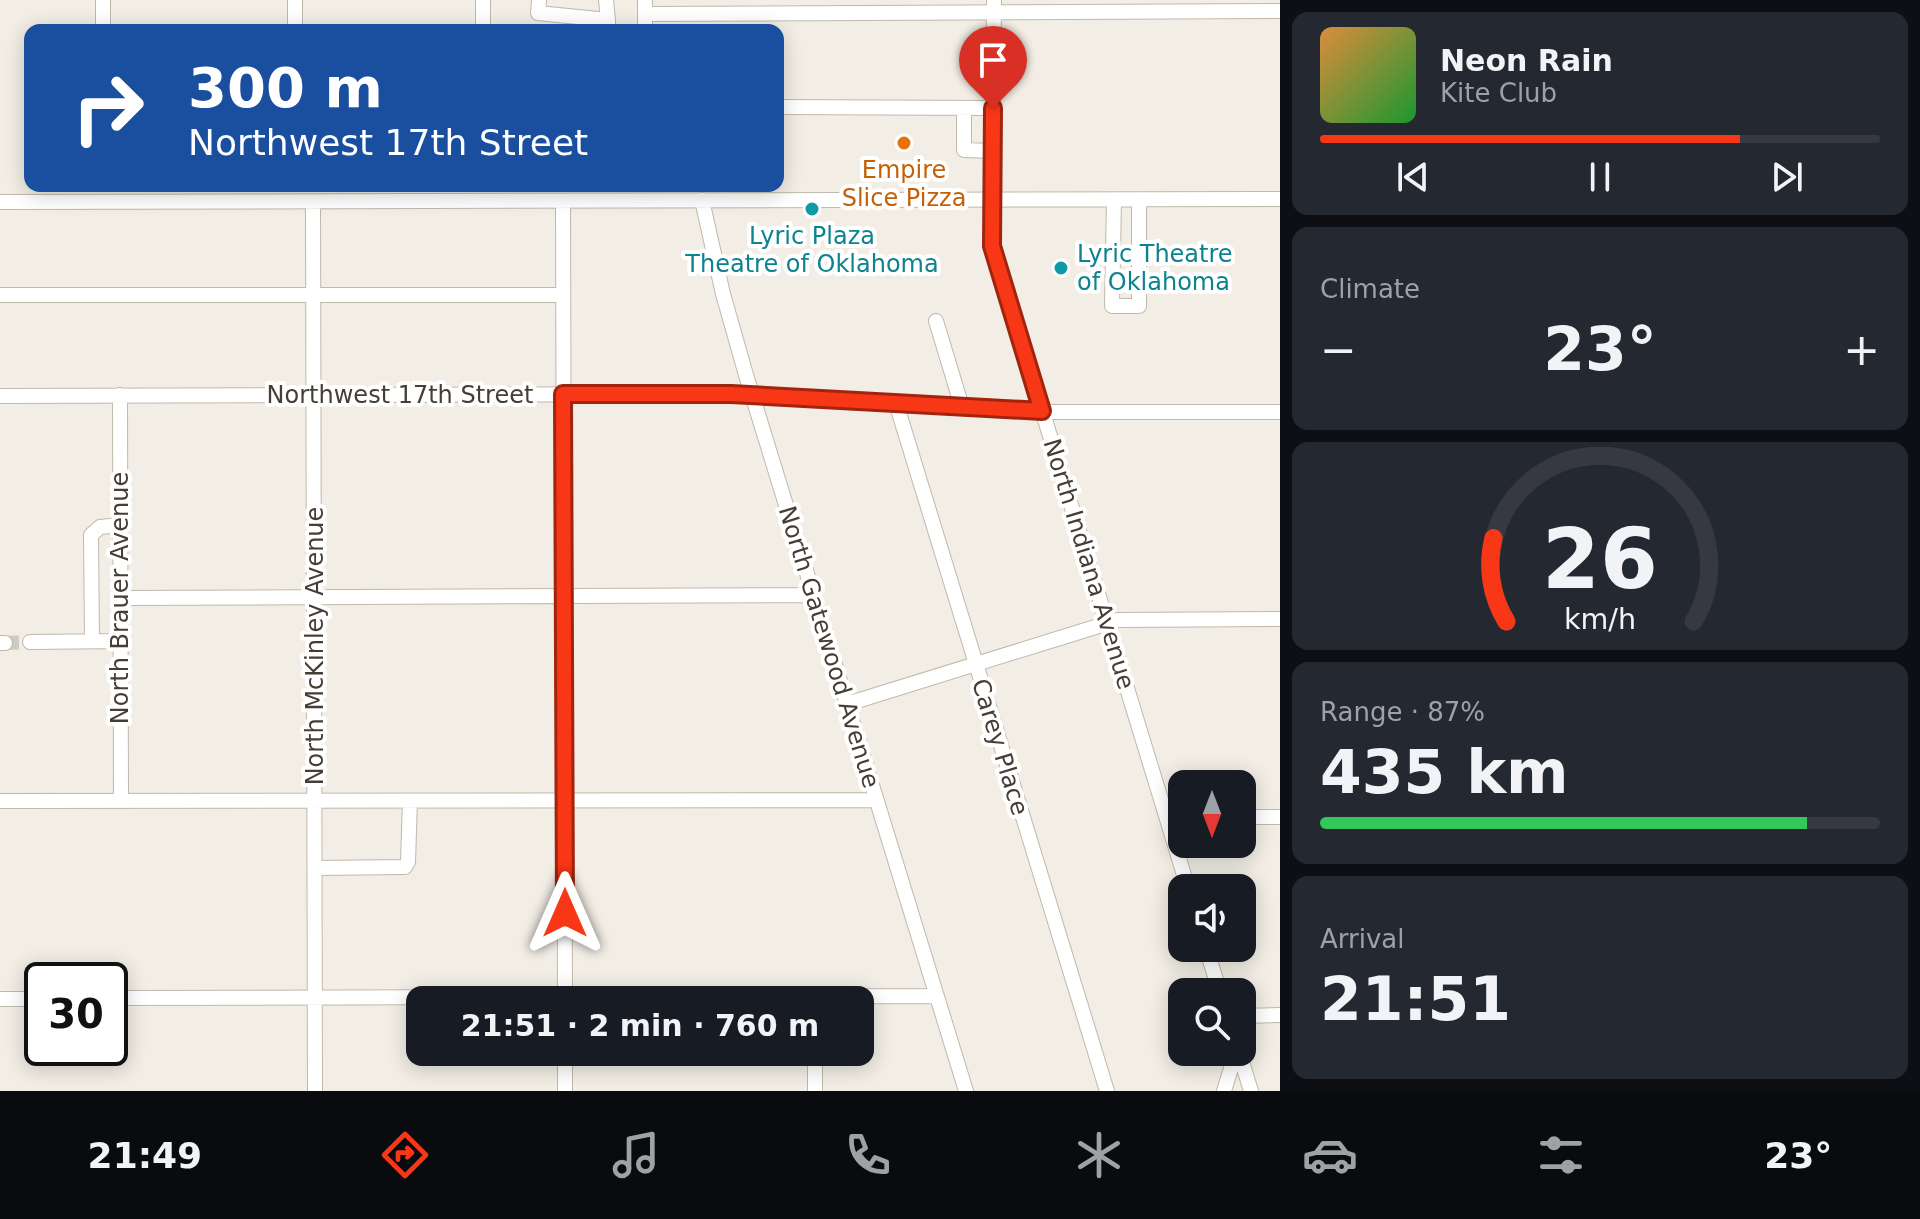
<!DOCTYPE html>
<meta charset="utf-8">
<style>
body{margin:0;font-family:"DejaVu Sans",sans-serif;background:#242831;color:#f1f3f6;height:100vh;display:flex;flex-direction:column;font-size:30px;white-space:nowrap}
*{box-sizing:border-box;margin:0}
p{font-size:26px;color:#9ea1a6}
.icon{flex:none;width:44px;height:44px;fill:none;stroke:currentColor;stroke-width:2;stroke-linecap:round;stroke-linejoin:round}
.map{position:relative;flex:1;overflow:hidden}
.details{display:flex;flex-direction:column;gap:12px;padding:12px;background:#0d0f14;width:640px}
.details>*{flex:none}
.hud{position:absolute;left:24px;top:24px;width:760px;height:168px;border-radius:16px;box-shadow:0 4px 20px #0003;background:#1a4fa0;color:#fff;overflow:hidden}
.needle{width:52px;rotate:180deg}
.controls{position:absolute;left:1168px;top:770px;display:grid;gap:16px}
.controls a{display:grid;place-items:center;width:88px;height:88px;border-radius:16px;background:#171b24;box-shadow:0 4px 20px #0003;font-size:40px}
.speed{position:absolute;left:24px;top:962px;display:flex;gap:16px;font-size:40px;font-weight:700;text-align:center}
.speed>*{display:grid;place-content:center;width:104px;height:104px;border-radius:50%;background:#171b24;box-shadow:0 4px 20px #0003;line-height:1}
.speed .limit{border:4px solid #111;border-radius:12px;background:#fff;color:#111}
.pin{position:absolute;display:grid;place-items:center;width:68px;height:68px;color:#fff;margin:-82px -34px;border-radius:50% 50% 50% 0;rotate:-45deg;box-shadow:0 0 8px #0007}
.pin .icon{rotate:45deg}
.me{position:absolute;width:88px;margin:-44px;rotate:0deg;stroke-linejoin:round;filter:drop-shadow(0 0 6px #0008)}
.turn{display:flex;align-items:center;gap:28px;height:168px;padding:0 32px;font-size:36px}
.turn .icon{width:104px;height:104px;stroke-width:2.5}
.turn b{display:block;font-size:56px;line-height:68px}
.big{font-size:60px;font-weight:600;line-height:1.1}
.details .tile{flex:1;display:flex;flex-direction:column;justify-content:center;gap:12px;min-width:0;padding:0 28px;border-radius:16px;background:#242831}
.details .dial{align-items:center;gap:0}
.dial svg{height:208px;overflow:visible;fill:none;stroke:#363941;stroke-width:7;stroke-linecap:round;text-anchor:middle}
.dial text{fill:#f1f3f6;stroke:none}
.song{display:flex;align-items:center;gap:24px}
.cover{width:96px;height:96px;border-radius:12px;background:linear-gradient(135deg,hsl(30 70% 55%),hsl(130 70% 35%))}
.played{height:8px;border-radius:4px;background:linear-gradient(90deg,#f83716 75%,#363941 75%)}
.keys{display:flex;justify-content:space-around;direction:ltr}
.heat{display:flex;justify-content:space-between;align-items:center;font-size:44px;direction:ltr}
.charge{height:12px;border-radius:6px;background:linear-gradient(90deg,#34c759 87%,#363941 0)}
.trip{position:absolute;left:406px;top:986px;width:468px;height:80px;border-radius:16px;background:#171b24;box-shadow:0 4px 20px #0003;font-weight:600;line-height:80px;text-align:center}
.menu{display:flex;height:128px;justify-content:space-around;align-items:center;background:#090b0e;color:#9ea1a6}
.menu .icon{width:56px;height:56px}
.menu .current{color:#f83716}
.menu b{font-size:36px;color:#f1f3f6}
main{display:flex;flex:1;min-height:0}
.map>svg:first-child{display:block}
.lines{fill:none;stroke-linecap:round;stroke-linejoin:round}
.minor-tunnel{stroke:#cfcbc2;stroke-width:14;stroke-dasharray:14 7;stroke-linecap:butt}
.minor-casing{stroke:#c0b9aa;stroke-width:16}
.minor{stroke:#fff;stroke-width:14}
.route-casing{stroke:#a1240e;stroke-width:20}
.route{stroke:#f83716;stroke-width:14}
.food-dot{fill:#e8710a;stroke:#fff;stroke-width:3}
.culture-dot{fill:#0f9aa8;stroke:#fff;stroke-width:3}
.labels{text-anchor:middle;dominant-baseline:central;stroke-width:8;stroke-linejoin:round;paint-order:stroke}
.food-label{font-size:24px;fill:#c56008;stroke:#fff}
.culture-label{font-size:24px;fill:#0d838f;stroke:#fff}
.street-label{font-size:24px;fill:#443e34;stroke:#fff}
</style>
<main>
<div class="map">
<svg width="1280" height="1091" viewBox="0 0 1280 1091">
<rect width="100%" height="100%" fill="#f2eee5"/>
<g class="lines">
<path class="minor-tunnel" d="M5 643 30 642"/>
<defs>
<path id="minor" d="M539 0 538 13 608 20V30
M606 0 608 20
M994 0 992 246 1188 888
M645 14 1280 11
M103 30V0
M295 30V0
M483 30V0
M645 30V0
M778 107 993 108
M964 108V150L993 151
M702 200 723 294 746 375 966 1091
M1114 200 1112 306H1139V200
M563 201 565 1000
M0 202 1280 199
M313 202 315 1091
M0 295H563
M936 321 962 407
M120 395 121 801
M0 396 731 394 1054 412H1280
M896 403 1107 1091
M120 598 812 595
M92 641 91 535 100 527 120 525
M30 642 121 641
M0 643H5
M847 704 1118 620 1280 619
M0 801 876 800
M1242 817H1280
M315 868 405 867 408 862 410 801
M1206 948 1220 992
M110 998 937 996
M0 999H42
M1242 1016 1280 1015
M565 1052V1091
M815 1052V1091
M1239 1052 1251 1091
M1224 1091 1236 1052"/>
</defs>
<use href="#minor" class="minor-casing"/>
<use href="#minor" class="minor"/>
</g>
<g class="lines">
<defs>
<path id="route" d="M565 913 563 394H731L1042 411 992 246 993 108"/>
</defs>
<use href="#route" class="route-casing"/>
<use href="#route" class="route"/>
</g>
<circle class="food-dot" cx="904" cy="143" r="8"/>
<g class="culture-dot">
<circle cx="812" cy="209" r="8"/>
<circle cx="1061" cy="268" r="8"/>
</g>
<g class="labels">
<g class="food-label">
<text x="904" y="170">Empire<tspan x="904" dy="28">Slice Pizza</tspan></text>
</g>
<g class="culture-label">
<text x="812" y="236">Lyric Plaza<tspan x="812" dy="28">Theatre of Oklahoma</tspan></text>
<text x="1077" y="254" text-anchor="start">Lyric Theatre<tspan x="1077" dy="28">of Oklahoma</tspan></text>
</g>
<g class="street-label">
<text x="400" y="395">Northwest 17th Street</text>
<text transform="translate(1089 564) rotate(73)">North Indiana Avenue</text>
<text transform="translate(120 598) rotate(-90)">North Brauer Avenue</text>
<text transform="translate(315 646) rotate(-90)">North McKinley Avenue</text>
<text transform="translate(829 647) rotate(73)">North Gatewood Avenue</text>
<text transform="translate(1000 747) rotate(73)">Carey Place</text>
</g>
</g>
</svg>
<div class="controls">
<a><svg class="needle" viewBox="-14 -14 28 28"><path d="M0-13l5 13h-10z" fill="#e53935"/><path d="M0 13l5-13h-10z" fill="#9ea1a6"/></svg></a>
<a><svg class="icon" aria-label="sound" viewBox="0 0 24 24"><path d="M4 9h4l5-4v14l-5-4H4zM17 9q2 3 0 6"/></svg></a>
<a><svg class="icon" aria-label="search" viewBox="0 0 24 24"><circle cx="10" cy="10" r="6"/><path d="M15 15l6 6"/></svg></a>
</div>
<div class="speed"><div class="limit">30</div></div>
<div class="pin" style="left:993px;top:108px;background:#d93025"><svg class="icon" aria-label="arrive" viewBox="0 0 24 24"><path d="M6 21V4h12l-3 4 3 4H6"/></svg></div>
<svg class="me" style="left:565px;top:913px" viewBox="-20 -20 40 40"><path d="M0-17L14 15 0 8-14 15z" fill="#f83716" stroke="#fff" stroke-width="4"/></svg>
<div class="trip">21:51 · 2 min · 760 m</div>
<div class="hud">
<div class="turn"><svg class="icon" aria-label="right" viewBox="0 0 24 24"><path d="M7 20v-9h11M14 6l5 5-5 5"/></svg><div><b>300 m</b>Northwest 17th Street</div></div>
</div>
</div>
<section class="details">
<div class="tile">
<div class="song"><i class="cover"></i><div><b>Neon Rain</b><p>Kite Club</p></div></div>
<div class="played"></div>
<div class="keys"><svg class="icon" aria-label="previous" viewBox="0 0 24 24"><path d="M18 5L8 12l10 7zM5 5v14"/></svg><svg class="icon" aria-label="pause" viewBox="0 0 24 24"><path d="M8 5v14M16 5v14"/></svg><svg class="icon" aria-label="next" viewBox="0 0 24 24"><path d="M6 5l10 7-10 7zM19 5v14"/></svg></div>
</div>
<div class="tile"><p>Climate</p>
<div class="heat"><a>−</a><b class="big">23°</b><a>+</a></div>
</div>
<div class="tile dial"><svg viewBox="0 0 100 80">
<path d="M14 69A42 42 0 1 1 86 69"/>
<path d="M14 69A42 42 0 0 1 9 37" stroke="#f83716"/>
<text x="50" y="56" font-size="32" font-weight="700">26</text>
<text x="50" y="72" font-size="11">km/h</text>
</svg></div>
<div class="tile"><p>Range · 87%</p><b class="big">435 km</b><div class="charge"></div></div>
<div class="tile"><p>Arrival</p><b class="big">21:51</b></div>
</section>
</main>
<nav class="menu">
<b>21:49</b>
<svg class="icon current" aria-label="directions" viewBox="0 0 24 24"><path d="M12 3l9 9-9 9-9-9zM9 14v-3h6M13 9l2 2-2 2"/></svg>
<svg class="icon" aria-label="music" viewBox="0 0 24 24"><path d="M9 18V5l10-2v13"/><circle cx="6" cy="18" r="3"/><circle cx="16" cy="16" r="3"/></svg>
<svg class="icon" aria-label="phone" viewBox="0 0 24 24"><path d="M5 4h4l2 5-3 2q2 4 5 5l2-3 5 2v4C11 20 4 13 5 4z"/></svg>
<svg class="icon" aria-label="climate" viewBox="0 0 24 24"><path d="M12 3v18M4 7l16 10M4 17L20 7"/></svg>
<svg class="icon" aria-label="car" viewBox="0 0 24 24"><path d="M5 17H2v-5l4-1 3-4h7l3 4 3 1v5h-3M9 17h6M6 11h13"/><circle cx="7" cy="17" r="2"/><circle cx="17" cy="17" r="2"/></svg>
<svg class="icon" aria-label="filters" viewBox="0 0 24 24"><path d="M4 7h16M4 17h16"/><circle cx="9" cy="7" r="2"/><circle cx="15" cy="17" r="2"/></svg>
<b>23°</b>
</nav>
